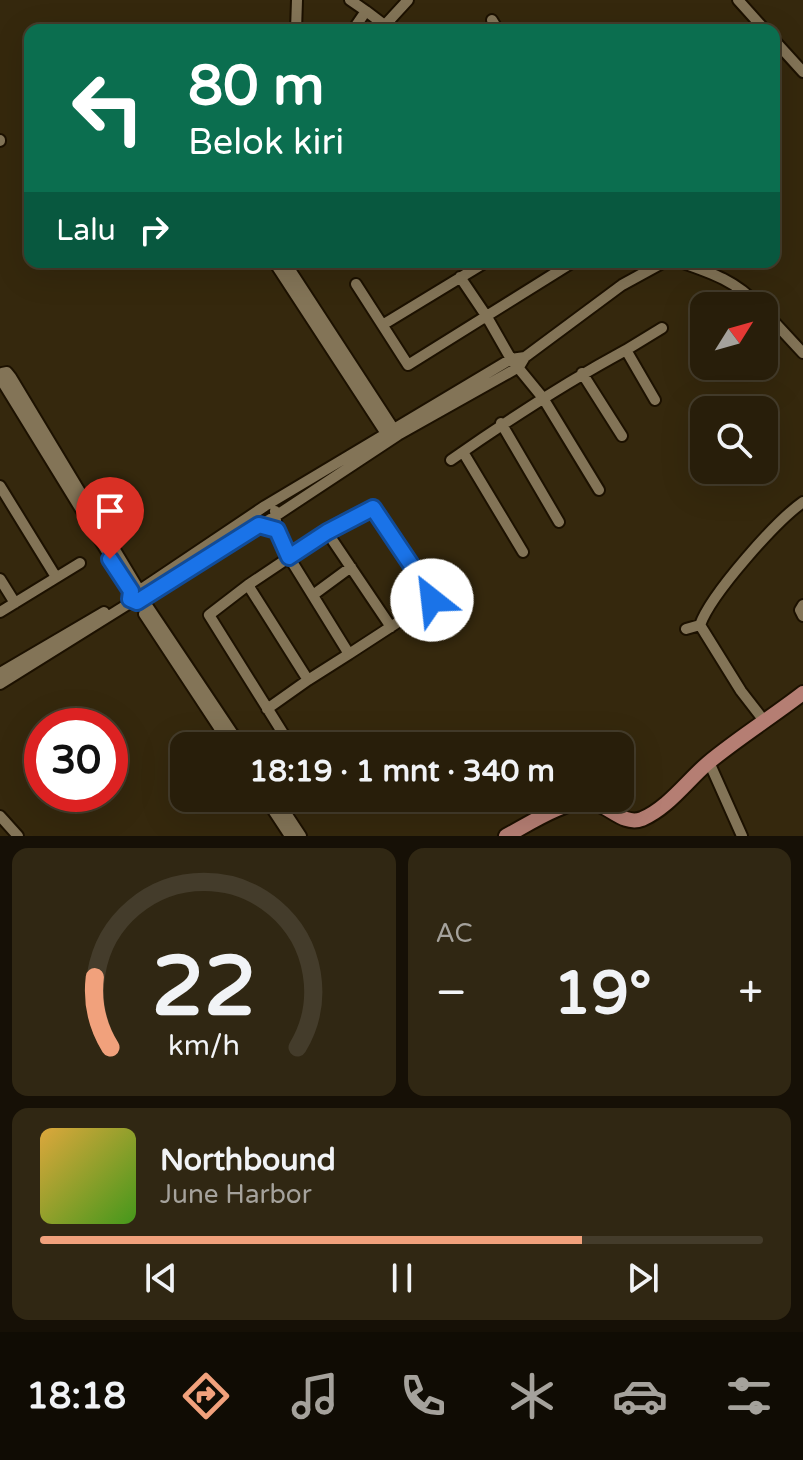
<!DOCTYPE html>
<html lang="id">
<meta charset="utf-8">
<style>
body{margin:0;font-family:"Varela Round",sans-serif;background:#302713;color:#f1f3f6;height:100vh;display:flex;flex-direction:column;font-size:30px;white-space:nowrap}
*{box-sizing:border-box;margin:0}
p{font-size:26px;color:#a5a29c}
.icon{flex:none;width:44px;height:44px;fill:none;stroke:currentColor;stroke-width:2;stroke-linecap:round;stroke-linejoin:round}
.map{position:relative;height:836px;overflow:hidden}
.details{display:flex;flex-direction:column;gap:12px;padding:12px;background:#161006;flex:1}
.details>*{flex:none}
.top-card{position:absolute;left:24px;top:24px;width:756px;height:244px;border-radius:16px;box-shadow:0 8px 32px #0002,0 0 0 2px #443c2b;background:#0b6e4f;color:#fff;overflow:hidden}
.needle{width:52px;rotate:53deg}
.controls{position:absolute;left:690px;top:292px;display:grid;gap:16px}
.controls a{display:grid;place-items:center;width:88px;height:88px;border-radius:16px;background:#281e0a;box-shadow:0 8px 32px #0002,0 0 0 2px #443c2b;font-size:40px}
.speed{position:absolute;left:24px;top:708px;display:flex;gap:16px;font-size:40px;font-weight:700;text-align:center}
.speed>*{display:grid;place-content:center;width:104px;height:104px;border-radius:50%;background:#281e0a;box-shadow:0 8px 32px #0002,0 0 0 2px #443c2b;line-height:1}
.speed .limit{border:12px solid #d22;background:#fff;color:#111}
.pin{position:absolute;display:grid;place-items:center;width:68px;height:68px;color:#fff;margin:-82px -34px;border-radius:50% 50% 50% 0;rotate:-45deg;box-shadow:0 0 8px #0007}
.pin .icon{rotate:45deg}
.me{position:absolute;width:88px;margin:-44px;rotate:331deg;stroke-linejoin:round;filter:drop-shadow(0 0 6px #0008)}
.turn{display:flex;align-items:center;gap:28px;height:168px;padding:0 32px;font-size:36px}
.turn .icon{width:104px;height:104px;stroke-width:2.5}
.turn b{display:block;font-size:56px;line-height:68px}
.then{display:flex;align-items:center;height:76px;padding:0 32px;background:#0003;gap:16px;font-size:30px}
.big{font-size:60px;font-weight:800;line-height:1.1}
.details .card{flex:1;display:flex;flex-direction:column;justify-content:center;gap:12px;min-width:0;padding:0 28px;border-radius:16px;background:#302713}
.details .dial{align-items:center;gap:0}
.dial svg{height:208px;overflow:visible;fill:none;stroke:#443c2b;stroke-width:7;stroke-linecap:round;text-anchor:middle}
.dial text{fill:#f1f3f6;stroke:none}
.song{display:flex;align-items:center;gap:24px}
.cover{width:96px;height:96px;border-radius:12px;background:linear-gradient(135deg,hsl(40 70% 55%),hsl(100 70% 35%))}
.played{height:8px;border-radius:4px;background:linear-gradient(90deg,#f1a17c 75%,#443c2b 75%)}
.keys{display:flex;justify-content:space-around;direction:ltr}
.heat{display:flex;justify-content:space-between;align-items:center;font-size:44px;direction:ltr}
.details .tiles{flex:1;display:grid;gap:12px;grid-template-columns:1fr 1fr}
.card:last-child{grid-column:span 2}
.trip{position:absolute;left:170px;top:732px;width:464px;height:80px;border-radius:16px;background:#281e0a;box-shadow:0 8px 32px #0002,0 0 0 2px #443c2b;font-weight:800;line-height:80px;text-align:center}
.tabs{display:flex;height:128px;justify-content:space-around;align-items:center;background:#100c04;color:#a5a29c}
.tabs .icon{width:56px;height:56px}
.tabs .on{color:#f1a17c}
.tabs b{font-size:36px;color:#f1f3f6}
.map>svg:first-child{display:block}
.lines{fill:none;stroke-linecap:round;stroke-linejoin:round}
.minor-casing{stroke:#1c1100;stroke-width:14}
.major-casing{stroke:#1c1100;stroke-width:18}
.minor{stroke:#837457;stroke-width:10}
.major{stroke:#b57e73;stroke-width:14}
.route-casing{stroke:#114b97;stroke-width:20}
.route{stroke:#1a73e8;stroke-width:14}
</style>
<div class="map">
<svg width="803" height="836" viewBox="0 0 803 836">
<rect width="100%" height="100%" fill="#35280d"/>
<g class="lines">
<defs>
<path id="minor" d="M350 0 366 11 353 30
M738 0 765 30
M366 11 391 30
M492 20 498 30
M386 24 408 0
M296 30 297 0
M774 40 803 72
M0 140V141
M274 262 387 435
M285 262 395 431
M680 262C712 273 736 281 759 306
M460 277 487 317 511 359 543 398 599 490
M356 284 408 365 573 262
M764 311 803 353
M384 324 486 262
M626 350 662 328
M525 357 622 285 664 262
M582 373 622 436
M501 423 559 522
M463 452 523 552
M451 460C508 420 565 383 626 350L655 400
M0 486 56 577
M275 511 277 530 289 557 349 654 308 680 248 585 209 615 284 735
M327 532 391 627
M0 579 15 603
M248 585 327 532 373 508 432 596V600L349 654
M140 590 265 506 511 359 525 357 519 367 398 435 277 515 143 596
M131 591 0 378 2 373 7 372 11 377 138 588
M313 595 351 567
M142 598 241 746
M803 605 800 610 803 616
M0 612 80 563
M144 614 231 746
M686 629 700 625
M0 673 104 612
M0 684 133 601
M267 709 308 680
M765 722 741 691 700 625C711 594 776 521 803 502
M709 762 742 836
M265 798 290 836
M276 798 301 836
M0 816 18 836"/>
<path id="major" d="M506 836C527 825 568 798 591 802 609 805 623 826 642 819 668 808 687 781 708 763 738 738 772 717 803 693"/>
</defs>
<use href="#minor" class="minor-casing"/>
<use href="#major" class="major-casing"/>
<use href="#minor" class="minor"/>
<use href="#major" class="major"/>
</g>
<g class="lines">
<defs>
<path id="route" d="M110 559 131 591 130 599 137 602 259 525 277 530 289 557 327 532 373 508 432 596V600"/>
</defs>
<use href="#route" class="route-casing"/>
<use href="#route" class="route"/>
</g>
</svg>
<div class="controls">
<a><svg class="needle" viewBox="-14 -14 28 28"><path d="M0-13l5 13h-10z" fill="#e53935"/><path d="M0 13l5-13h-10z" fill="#a5a29c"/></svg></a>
<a><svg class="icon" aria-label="search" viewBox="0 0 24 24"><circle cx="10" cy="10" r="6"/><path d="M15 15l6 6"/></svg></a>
</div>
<div class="speed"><div class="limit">30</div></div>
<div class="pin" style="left:110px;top:559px;background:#d93025"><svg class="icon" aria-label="arrive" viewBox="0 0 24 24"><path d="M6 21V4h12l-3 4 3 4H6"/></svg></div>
<svg class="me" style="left:432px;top:600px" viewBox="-20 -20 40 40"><circle r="19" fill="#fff"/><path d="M0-13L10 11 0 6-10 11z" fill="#1a73e8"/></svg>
<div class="trip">18:19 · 1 mnt · 340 m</div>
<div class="top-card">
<div class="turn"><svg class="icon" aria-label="left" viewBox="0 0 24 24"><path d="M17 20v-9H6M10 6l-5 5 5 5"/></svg><div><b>80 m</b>Belok kiri</div></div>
<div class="then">Lalu<svg class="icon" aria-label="right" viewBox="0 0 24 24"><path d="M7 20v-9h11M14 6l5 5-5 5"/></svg></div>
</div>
</div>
<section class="details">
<div class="tiles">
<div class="card dial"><svg viewBox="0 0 100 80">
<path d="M14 69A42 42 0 1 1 86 69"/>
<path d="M14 69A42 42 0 0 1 8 42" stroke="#f1a17c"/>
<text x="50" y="56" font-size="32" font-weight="700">22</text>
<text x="50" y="72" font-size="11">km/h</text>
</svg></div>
<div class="card"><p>AC</p>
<div class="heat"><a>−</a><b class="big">19°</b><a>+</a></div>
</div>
<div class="card">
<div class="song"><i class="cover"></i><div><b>Northbound</b><p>June Harbor</p></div></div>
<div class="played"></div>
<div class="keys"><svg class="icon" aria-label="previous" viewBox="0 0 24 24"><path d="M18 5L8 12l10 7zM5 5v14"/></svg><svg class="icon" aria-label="pause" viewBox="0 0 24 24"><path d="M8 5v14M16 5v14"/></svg><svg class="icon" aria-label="next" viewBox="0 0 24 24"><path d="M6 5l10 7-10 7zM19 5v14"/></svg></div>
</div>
</div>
</section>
<nav class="tabs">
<b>18:18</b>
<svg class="icon on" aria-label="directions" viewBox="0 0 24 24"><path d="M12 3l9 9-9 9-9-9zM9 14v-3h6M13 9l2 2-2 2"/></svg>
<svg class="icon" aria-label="music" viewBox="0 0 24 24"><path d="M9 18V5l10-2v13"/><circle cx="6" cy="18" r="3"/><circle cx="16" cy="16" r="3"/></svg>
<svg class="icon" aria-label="phone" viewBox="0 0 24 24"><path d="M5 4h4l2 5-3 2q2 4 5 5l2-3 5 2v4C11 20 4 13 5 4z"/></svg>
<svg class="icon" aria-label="climate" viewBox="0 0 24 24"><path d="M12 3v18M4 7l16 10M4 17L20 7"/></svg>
<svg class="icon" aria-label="car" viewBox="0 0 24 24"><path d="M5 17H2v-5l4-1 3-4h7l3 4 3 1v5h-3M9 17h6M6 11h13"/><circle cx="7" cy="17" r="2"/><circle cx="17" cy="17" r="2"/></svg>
<svg class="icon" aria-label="filters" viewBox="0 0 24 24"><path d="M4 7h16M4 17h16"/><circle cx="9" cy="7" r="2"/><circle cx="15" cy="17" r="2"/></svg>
</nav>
